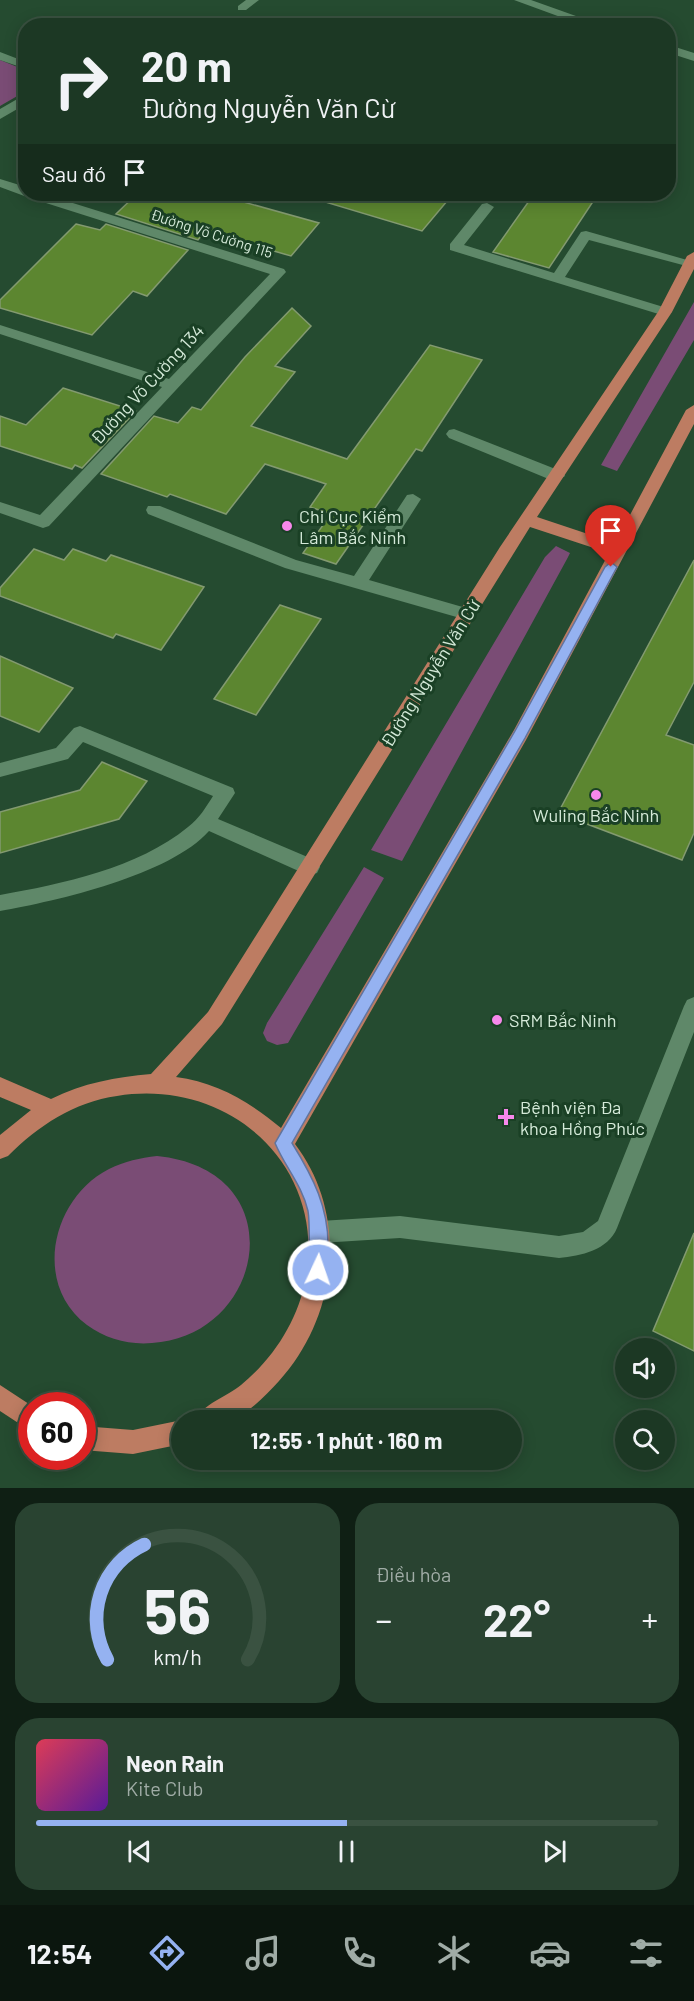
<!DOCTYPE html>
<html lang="vi">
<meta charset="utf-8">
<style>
body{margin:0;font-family:Barlow,sans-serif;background:#294331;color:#f1f3f6;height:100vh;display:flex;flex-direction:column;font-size:22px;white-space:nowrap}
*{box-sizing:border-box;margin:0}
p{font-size:20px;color:#a0aca6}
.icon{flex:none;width:33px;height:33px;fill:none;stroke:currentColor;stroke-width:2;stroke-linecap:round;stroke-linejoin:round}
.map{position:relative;height:1488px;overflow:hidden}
.panel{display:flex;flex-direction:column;gap:15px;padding:15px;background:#0f1f14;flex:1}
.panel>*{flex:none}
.top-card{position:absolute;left:18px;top:18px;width:658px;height:183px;border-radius:24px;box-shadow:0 3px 15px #0003,0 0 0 2px #3a5241;background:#1c3824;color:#f1f3f6;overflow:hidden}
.controls{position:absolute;left:615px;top:1338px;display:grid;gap:12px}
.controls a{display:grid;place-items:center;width:60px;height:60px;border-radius:50%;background:#1c3824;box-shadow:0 3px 15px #0003,0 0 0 2px #3a5241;font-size:30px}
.speed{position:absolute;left:18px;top:1392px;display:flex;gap:12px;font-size:30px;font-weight:700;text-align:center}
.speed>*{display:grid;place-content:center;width:78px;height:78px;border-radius:50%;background:#1c3824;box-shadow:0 3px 15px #0003,0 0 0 2px #3a5241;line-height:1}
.speed .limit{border:9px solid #d22;background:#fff;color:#111}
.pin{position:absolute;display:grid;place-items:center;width:51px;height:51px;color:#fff;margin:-62px -26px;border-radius:50% 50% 50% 0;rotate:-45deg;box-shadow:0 0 6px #0007}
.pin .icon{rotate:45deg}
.me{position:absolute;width:66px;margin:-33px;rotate:3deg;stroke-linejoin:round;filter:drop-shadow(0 0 4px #0008)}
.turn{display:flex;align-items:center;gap:21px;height:126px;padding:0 24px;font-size:27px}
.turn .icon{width:78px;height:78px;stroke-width:2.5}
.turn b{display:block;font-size:42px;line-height:51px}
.then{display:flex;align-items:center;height:57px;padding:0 24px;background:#0003;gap:12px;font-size:22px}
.big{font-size:45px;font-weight:700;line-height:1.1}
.panel .card{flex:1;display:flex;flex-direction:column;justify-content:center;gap:9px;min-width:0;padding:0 21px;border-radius:24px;background:#294331}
.panel .dial{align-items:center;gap:0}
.dial svg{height:156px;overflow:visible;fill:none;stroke:#3a5241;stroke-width:7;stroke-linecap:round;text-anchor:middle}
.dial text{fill:#f1f3f6;stroke:none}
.song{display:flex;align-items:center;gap:18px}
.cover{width:72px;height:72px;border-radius:9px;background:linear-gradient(135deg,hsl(350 70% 55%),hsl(270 70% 35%))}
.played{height:6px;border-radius:3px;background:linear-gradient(90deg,#95b2f1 50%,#3a5241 50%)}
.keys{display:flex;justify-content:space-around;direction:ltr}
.heat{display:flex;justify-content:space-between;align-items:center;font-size:33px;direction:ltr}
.panel .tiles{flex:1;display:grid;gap:15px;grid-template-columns:1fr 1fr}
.card:last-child{grid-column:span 2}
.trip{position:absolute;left:171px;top:1410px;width:351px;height:60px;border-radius:30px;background:#1c3824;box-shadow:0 3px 15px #0003,0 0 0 2px #3a5241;font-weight:700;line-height:60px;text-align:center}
.tab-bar{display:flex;height:96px;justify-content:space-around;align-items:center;background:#0b160e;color:#a0aca6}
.tab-bar .icon{width:42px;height:42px}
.tab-bar .active{color:#95b2f1}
.tab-bar b{font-size:27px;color:#f1f3f6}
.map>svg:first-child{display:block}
.green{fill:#7a4c75}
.building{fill:#5c8630;stroke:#839a70;stroke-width:1.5}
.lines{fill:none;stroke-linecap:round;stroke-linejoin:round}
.lane{fill:#5f8869;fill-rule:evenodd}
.street{fill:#5f8869;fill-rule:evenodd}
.secondary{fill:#5f8869;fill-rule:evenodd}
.primary{fill:#bd7c62;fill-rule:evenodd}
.route{fill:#95b2f1;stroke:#61749d;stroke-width:1.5}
.poi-dot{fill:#f788eb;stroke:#1a4025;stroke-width:2}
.labels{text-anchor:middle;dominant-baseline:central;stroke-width:6;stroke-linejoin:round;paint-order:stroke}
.far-street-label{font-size:15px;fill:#d5ead9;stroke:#1a4025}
.street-label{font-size:18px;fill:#d5ead9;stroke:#1a4025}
.poi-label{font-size:18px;fill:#d5ead9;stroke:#1a4025;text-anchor:start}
</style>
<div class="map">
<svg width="694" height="1488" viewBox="0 0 694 1488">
<rect width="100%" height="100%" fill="#254b30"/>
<path class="green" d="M0 60 25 70 26 91 0 106Z
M694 302V340L617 471 601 465Z
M556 546 570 553 567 559 402 861 371 850 545 557Z
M364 867 384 878 288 1043 277 1045 267 1041 263 1033 267 1023Z
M157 1156C296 1170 266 1336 152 1343 129 1345 106 1339 87 1325 32 1284 52 1198 109 1169 125 1161 140 1158 157 1156Z"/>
<path class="building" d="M137 194H215L319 223 291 256 205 231 198 240 116 214Z
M323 194H453L422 231 322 201Z
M534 194H598L549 268 493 252Z
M76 224 100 230 106 224 188 250 147 296 133 291 92 335 0 308V300Z
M292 308 311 326 275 366 295 372 251 426 347 459 430 345 482 360 422 451 416 449 336 564 303 553 331 514 310 507 326 484 265 464 226 514 170 494 167 497 101 474 154 416 178 423 192 407 201 410 245 357Z
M63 388 136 411 82 468 75 465 72 469 0 446V416L26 425Z
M34 549 64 560 73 549 106 561 111 555 204 587 161 650 116 634 113 638 0 596V588Z
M694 560V682L666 735 694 745V833L682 860 558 813Z
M280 605 321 619 256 715 214 699Z
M0 656 73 688 39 732 0 716Z
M102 762 147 781 119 819 0 853V812L80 790Z
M694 1233V1351L653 1331Z"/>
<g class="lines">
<path class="lane" d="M246 0H259L246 10H238V6Z
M487 203 494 207 464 245 554 273 581 232 586 231 694 262V268L589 240 565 277 670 309 672 312 665 316 450 250V244L482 204Z
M454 429 563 472 565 476 557 481 551 480 449 438 446 434 449 430Z
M413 494 421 499 369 580 473 610 475 614 473 618 467 620 285 568 148 514 146 510 148 506H160L296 560 354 576 407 495Z
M80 726 233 788 235 793 218 819 317 861 320 867 317 873 310 875 303 873 209 831C170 875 57 901 0 911V895C62 884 138 868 188 827 199 819 206 807 213 796L83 742 68 759 0 777V763L56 748 74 728Z"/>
<path class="street" d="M0 52 26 62V69L0 60Z
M26 94V104L0 119V109Z
M0 179 26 187V194H44L284 269 286 272 49 526 43 528 0 513V502L40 515 162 387 0 334V325L169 379 270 274 27 197 0 187Z
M694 997V1032L617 1228C608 1250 581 1256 559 1258L400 1238 320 1243 312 1240 309 1232 312 1224 320 1221 400 1216 559 1236 583 1232 598 1221 684 1006 687 1000Z"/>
<path class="secondary" d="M514 0H531L604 26H585Z
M669 45 694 53V61L669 53Z"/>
<path class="primary" d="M694 252V269L672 312 537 517 615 543 686 410 694 405V424L526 740 295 1144C349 1215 338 1316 279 1381 266 1395 250 1412 233 1419 223 1424 207 1420 196 1420 201 1405 228 1396 241 1385 274 1358 298 1320 306 1278 326 1164 228 1078 117 1096 74 1102 38 1126 8 1156L0 1159V1135L31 1110 0 1097V1077L51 1099C83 1083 116 1077 151 1074L208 1012 500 547 658 312 687 256ZM530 527 609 553 514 730 281 1128C250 1102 216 1082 176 1077L222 1024Z
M0 1385 32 1406V1432L0 1411Z
M182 1420V1444L133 1454 82 1450V1426L133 1430Z"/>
</g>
<path class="route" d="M611 562 617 567 525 738 292 1143C313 1177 329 1208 328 1248 327 1257 328 1267 324 1276L318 1278 312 1276C307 1263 311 1229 308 1211 302 1185 285 1167 275 1143L515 731 605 567Z"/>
<g class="poi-dot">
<circle cx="287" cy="526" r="6"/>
<circle cx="596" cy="795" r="6"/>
<circle cx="497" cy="1020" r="6"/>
<path d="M503 1108h6v6h6v6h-6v6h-6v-6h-6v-6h6z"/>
</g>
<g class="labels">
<g class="far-street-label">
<text transform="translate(212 233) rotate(18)">Đường Võ Cường 115</text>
</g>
<g class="street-label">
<text transform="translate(147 384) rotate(-47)">Đường Võ Cường 134</text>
<text transform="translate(430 673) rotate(-58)">Đường Nguyễn Văn Cừ</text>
</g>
<g class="poi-label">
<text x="299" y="516">Chi Cục Kiểm<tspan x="299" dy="21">Lâm Bắc Ninh</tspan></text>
<text x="596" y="815" text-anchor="middle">Wuling Bắc Ninh</text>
<text x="509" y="1020">SRM Bắc Ninh</text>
<text x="520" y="1107">Bệnh viện Đa<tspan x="520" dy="21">khoa Hồng Phúc</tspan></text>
</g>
</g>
</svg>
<div class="controls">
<a><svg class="icon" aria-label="sound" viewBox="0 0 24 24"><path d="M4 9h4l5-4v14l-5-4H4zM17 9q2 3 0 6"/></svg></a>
<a><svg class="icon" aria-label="search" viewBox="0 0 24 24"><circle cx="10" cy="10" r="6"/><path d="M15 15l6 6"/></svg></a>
</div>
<div class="speed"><div class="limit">60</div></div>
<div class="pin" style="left:611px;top:567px;background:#d93025"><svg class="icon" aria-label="arrive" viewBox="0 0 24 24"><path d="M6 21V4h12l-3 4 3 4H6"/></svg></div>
<svg class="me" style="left:318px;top:1270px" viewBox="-20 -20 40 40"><circle r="17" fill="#95b2f1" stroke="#fff" stroke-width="3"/><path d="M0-11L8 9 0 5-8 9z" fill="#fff"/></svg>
<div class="trip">12:55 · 1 phút · 160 m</div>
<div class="top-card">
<div class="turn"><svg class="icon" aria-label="right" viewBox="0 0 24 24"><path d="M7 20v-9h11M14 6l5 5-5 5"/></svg><div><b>20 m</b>Đường Nguyễn Văn Cừ</div></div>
<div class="then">Sau đó<svg class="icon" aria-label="arrive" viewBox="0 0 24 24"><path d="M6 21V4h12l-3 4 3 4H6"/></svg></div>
</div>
</div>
<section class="panel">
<div class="tiles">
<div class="card dial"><svg viewBox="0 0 100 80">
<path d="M14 69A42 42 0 1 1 86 69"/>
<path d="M14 69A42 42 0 0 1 33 10" stroke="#95b2f1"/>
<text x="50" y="56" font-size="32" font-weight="700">56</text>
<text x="50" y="72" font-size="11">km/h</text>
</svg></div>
<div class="card"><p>Điều hòa</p>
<div class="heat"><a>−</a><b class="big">22°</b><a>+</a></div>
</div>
<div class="card">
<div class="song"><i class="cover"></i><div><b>Neon Rain</b><p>Kite Club</p></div></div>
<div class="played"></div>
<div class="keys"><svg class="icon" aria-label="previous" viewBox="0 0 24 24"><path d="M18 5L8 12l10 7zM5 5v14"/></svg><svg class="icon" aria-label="pause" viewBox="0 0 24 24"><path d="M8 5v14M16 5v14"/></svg><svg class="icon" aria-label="next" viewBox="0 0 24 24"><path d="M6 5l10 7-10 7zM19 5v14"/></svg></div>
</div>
</div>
</section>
<nav class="tab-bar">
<b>12:54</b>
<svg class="icon active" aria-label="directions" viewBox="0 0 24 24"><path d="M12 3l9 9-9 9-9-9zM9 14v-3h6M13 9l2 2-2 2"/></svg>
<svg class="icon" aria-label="music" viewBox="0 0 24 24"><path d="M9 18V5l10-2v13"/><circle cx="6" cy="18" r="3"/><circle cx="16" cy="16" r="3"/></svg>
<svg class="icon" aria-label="phone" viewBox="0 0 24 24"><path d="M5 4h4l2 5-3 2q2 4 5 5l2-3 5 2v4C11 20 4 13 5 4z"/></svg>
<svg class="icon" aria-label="climate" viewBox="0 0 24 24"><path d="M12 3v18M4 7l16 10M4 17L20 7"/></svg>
<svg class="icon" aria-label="car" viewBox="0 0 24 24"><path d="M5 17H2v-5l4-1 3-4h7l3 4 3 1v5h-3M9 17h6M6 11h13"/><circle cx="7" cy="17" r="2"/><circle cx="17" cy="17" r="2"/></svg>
<svg class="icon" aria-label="filters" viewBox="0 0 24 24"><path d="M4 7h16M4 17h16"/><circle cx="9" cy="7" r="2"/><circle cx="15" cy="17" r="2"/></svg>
</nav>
